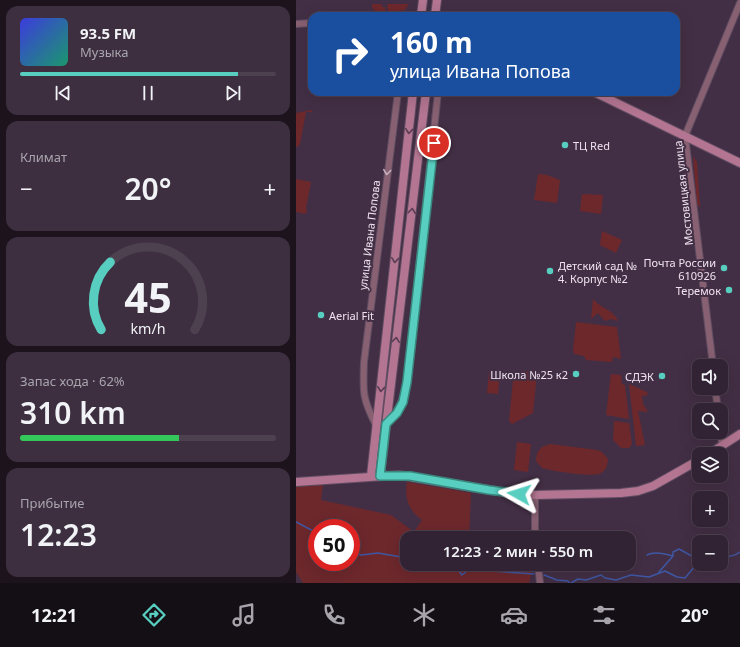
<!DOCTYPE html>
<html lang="ru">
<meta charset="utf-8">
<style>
body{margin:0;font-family:"Noto Sans",sans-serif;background:#3d2f40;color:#f1f3f6;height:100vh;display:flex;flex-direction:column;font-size:15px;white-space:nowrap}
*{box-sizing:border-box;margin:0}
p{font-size:13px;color:#a8a4ac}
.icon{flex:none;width:22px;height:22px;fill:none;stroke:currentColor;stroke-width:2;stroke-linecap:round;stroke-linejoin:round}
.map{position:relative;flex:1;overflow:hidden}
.panel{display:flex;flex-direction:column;gap:6px;padding:6px;background:#1c131d;width:296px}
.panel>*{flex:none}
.top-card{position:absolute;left:12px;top:12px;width:372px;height:84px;border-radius:12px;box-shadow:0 4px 16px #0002,0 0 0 1px #4d404f;background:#1a4fa0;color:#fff;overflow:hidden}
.controls{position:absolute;left:396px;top:359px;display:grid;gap:8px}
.controls a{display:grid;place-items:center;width:36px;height:36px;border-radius:8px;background:#322334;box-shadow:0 4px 16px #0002,0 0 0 1px #4d404f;font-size:20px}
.speed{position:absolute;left:12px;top:519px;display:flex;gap:8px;font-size:20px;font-weight:700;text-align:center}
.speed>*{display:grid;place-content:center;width:52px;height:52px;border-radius:50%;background:#322334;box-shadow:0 4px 16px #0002,0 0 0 1px #4d404f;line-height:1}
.speed .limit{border:6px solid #d22;background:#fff;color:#111}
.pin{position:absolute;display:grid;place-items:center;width:34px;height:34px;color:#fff;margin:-17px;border:2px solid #fff;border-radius:50%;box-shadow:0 1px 4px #0007}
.me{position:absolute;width:44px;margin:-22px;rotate:276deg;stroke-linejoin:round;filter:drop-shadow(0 0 3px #0008)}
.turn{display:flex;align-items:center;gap:14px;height:84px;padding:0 16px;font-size:18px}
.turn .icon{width:52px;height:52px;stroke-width:2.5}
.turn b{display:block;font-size:28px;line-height:34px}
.big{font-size:30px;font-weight:600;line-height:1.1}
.panel .widget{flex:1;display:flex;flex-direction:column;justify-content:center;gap:6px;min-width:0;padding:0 14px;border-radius:12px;background:#3d2f40}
.panel .dial{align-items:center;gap:0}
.dial svg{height:104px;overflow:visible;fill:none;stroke:#4d404f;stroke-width:7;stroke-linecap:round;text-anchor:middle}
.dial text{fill:#f1f3f6;stroke:none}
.song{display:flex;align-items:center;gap:12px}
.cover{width:48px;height:48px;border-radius:6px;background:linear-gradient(135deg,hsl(240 70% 55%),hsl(160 70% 35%))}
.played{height:4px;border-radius:2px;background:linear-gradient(90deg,#58cec0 85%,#4d404f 85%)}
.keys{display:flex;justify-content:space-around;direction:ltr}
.heat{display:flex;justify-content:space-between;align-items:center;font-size:22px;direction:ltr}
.charge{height:6px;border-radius:3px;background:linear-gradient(90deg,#34c759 62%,#4d404f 0)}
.trip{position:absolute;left:104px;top:531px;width:236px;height:40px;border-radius:12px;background:#322334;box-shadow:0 4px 16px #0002,0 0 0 1px #4d404f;font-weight:600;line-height:40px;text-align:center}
.dock{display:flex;height:64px;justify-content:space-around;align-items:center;background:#140e15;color:#a8a4ac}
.dock .icon{width:28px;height:28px}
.dock .on{color:#58cec0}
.dock b{font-size:18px;color:#f1f3f6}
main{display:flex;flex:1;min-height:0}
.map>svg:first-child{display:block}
.green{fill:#6d282c;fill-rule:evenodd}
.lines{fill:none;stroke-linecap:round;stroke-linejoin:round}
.stream{stroke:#3f57a2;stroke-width:1.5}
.street-casing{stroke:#5f4c61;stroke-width:8}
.secondary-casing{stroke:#5f4c61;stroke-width:10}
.street{stroke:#876071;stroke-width:6}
.secondary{stroke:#b37591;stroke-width:8}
.oneway{stroke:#593d54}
.oneway2{stroke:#c6afbe}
.route-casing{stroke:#39867d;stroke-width:10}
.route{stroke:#58cec0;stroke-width:7}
.poi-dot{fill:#58cec0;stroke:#432f45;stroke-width:1.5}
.labels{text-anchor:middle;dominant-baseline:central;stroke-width:4;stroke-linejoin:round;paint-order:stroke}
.poi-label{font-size:11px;fill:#f0e3f1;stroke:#432f45;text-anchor:end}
.street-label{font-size:11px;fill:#f0e3f1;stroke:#432f45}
</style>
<main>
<section class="panel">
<div class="widget">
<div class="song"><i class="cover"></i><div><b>93.5 FM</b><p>Музыка</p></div></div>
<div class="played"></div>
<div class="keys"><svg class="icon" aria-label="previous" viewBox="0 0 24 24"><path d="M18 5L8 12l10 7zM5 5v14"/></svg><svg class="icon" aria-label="pause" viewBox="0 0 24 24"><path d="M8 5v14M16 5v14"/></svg><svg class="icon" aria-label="next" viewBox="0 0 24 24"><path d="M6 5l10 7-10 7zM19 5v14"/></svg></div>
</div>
<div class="widget"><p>Климат</p>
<div class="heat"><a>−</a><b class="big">20°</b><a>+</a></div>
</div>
<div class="widget dial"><svg viewBox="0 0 100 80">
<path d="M14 69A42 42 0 1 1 86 69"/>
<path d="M14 69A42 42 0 0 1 21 17" stroke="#58cec0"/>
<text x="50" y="56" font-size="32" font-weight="700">45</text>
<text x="50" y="72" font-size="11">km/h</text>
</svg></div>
<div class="widget"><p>Запас хода · 62%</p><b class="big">310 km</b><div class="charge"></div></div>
<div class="widget"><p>Прибытие</p><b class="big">12:23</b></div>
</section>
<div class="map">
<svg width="444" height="583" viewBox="0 0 444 583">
<rect width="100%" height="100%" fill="#432f45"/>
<path class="green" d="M76 4H113L109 10 92 13 91 4H86V7H89V13H82L76 8Z
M16 110V112H10L4 144 2 147 0 146V113Z
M397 156 401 162 404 207 401 205Z
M242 174 251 175 264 180 261 203 238 200Z
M0 179 15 182 10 208 11 212 9 214 0 212Z
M286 194 307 195 305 214 284 211Z
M306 231 326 240 320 253 304 245Z
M297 299C304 308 318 310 322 321L315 319 309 321 302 313 295 319Z
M280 322 321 327 325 359 317 357 316 362 290 360 288 356 278 354 277 350Z
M193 371 204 372 202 394 191 393Z
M225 371 237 372 241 374 237 413 216 424 213 421 217 380 219 374Z
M315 374 325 375 326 384 329 385 333 419 310 415Z
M333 384 351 392 352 395 346 396 347 404 352 412 342 411 349 445 340 446Z
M318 421 333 423 336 444 333 448H325L317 440Z
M221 442 235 444 232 472 218 470Z
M255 444 301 450 306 452 312 459C312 466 309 472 303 474 294 477 255 471 246 468L240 461C240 450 245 446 255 444Z
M111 482 175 493 173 538H111V564H238L233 583H7L0 572V487L27 484 25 500 95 515 118 532 126 520C113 511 108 498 111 482ZM21 528H55V562H21Z"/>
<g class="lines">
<path class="stream" d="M0 522 21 533
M55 551 65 555 82 553 111 558
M351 555C358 551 370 554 377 556V552L383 549 403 560
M425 555C430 558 439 556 444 552
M146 564 157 569 162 570 166 575 171 571 180 570 238 574
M363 572 377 556
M248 575 261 580 272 581 273 583
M275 583 282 579 290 580 305 575 309 578 320 580 335 575 353 577 369 571 381 577 389 578 399 566 404 564"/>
<defs>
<path id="street" d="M0 24 16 23
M417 366 389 136 444 3
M419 388 422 410
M90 424C104 409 107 401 111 381L142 92
M80 425C66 398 67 392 68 362L102 92
M425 432 426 446
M239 495V538
M242 564 244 583"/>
<path id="secondary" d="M125 16 127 0
M139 16 141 0
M298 92 444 163
M413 454 444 434
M75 476 117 92
M84 476 130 92
M0 482 103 475 193 490 223 494 239 495 325 493 342 491 357 486 403 460"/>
</defs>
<use href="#street" class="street-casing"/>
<use href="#secondary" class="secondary-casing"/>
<use href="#street" class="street"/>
<use href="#secondary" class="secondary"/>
</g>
<defs><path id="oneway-chevron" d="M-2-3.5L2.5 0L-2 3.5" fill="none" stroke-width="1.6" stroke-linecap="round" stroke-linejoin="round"/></defs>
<g class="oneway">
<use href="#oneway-chevron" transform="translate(113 131) rotate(96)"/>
<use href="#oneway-chevron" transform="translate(116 211) rotate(-83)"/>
<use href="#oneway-chevron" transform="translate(99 260) rotate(96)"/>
<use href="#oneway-chevron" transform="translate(100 340) rotate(-83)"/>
<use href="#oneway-chevron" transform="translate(85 389) rotate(96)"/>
</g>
<use class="oneway2" href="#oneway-chevron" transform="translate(91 172) rotate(97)"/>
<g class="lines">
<defs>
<path id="route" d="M138 143 111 382 107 402 101 413 90 424 84 476H114L193 490 223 494"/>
</defs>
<use href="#route" class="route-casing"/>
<use href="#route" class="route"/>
</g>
<g class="poi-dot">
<circle cx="269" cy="145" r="4"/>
<circle cx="428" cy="268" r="4"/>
<circle cx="254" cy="271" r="4"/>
<circle cx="433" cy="290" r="4"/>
<circle cx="25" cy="315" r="4"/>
<circle cx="280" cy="374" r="4"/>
<circle cx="366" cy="376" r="4"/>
</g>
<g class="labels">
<g class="poi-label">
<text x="277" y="145" text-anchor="start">ТЦ Red</text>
<text x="420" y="262">Почта России<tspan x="420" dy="13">610926</tspan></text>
<text x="262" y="265" text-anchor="start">Детский сад №<tspan x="262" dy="13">4. Корпус №2</tspan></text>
<text x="425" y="290">Теремок</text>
<text x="33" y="315" text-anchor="start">Aerial Fit</text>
<text x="272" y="374">Школа №25 к2</text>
<text x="358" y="376">СДЭК</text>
</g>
<g class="street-label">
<text transform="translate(387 193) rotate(-96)">Мостовицкая улица</text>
<text transform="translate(73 235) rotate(-83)">улица Ивана Попова</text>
</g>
</g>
</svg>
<div class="controls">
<a><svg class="icon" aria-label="sound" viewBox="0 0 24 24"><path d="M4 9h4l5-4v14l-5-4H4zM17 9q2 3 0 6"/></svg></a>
<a><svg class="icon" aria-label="search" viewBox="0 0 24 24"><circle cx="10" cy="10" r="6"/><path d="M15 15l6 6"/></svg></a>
<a><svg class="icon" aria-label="layers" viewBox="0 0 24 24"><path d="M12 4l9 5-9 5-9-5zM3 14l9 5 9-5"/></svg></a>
<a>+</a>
<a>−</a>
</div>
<div class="speed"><div class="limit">50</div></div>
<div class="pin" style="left:138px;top:143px;background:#d93025"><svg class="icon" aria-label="arrive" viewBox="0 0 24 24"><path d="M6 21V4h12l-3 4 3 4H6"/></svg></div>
<svg class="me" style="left:223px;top:494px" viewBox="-20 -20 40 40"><path d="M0-17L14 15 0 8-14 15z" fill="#58cec0" stroke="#fff" stroke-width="4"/></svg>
<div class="trip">12:23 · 2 мин · 550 m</div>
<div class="top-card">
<div class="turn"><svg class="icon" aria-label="right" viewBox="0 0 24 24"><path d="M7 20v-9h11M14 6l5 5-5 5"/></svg><div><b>160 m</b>улица Ивана Попова</div></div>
</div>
</div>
</main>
<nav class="dock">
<b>12:21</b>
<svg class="icon on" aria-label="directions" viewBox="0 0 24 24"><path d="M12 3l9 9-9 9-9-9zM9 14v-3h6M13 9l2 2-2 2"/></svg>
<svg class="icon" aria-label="music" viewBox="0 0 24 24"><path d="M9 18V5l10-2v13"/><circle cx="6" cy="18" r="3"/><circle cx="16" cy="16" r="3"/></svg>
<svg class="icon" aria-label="phone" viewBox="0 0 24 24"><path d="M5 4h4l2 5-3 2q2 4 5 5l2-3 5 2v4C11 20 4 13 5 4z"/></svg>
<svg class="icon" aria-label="climate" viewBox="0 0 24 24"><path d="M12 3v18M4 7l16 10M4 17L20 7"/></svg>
<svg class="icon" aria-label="car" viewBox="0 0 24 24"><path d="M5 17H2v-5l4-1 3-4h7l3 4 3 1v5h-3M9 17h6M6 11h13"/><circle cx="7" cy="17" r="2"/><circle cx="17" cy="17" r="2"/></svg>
<svg class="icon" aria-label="filters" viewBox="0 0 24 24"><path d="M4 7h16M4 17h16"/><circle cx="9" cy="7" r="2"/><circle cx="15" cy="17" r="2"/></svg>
<b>20°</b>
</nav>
